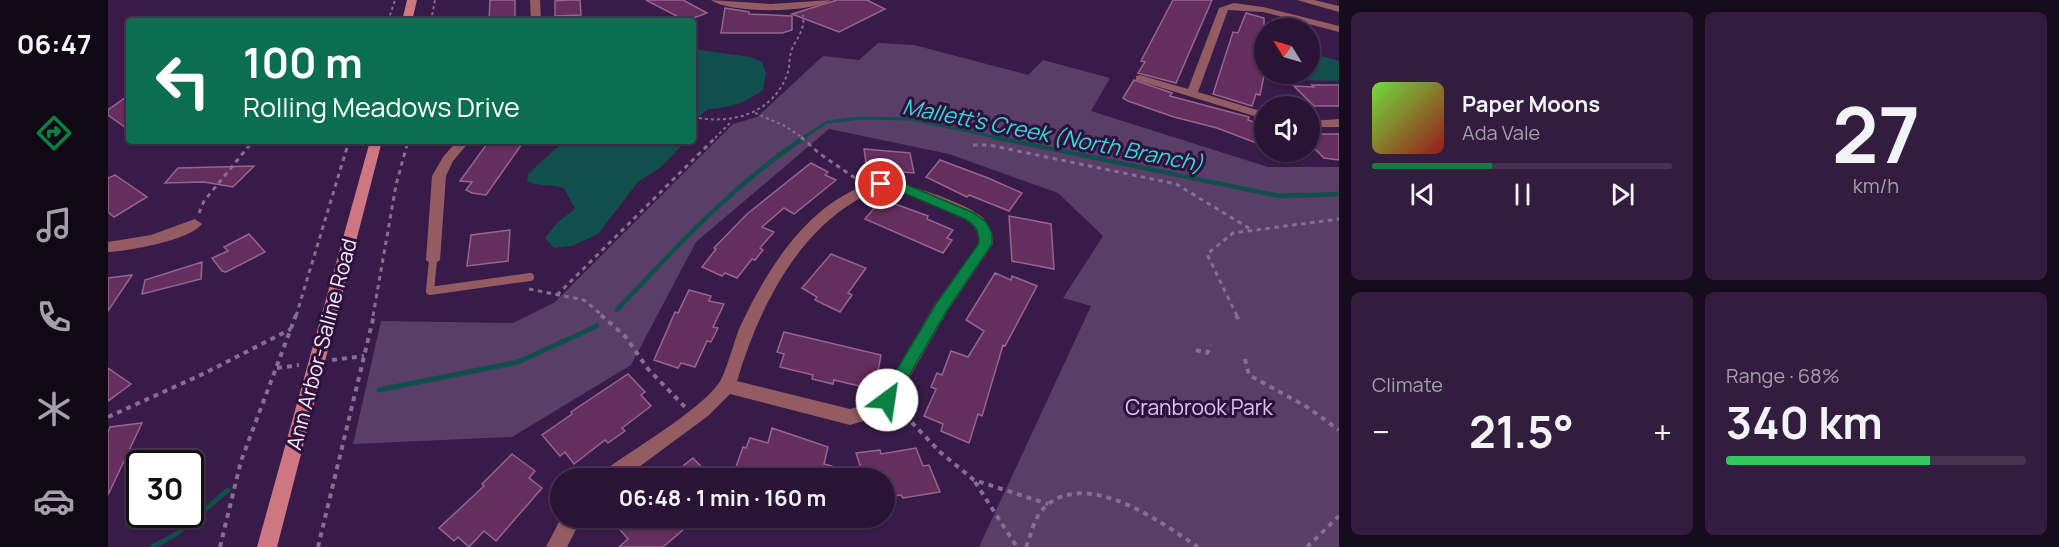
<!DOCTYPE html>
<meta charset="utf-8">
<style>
body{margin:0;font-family:Manrope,sans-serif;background:#321d3e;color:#f1f3f6;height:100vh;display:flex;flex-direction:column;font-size:22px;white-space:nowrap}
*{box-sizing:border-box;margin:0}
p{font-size:20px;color:#a59ead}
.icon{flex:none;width:33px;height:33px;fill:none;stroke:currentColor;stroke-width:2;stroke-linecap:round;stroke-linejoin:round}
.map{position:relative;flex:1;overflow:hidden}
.side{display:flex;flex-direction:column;gap:12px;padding:12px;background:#170b1e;width:720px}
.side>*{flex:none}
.hud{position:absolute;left:18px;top:18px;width:570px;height:126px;border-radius:6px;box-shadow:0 2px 4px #0004,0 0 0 2px #463351;background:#0b6e4f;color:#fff;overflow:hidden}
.needle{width:39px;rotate:307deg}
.controls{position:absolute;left:1146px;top:18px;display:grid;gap:12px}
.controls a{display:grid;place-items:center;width:66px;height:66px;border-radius:50%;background:#2a1436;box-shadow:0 2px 4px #0004,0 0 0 2px #463351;font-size:30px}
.speed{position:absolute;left:18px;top:450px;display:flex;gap:12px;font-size:30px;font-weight:700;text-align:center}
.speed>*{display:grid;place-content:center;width:78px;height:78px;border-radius:50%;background:#2a1436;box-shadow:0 2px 4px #0004,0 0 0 2px #463351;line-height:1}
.speed .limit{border:3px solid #111;border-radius:9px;background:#fff;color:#111}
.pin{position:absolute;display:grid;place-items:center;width:51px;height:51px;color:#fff;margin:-26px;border:3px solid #fff;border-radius:50%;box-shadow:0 2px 6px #0007}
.me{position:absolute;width:66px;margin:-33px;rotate:31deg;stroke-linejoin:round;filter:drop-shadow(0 0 4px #0008)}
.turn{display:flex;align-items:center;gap:21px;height:126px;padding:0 18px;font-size:27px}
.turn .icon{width:78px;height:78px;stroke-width:2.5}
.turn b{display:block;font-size:42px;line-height:51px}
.big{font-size:45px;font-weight:700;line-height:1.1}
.side .card{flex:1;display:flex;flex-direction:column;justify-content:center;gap:9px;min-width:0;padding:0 21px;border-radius:9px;background:#321d3e}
.side .dial{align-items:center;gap:0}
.dial b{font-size:78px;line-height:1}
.song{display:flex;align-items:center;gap:18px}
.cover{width:72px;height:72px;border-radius:9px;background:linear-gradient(135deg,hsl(100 70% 55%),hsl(0 70% 35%))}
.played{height:6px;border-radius:3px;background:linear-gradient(90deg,#0b8043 40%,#463351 40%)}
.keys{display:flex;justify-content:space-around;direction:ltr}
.heat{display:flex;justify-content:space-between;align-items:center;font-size:33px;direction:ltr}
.charge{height:9px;border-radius:4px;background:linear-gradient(90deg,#34c759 68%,#463351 0)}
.side .tiles{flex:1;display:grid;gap:12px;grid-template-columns:repeat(2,1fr)}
.trip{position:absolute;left:442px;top:468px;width:345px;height:60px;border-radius:30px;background:#2a1436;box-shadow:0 2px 4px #0004,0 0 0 2px #463351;font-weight:700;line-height:60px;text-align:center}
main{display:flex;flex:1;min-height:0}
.tabs{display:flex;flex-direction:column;width:108px;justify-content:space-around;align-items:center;background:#110816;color:#a59ead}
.tabs .icon{width:42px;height:42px}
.tabs .current{color:#0b8043}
.tabs b{font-size:27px;color:#f1f3f6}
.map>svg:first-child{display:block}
.green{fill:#593e68}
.water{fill:#114f4d}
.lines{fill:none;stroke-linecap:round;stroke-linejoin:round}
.stream-far2{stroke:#114f4d;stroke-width:3}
.stream-far1{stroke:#114f4d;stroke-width:4.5}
.stream{stroke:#114f4d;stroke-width:5}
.building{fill:#642e5d;stroke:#96658e;stroke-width:1.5}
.path-far2{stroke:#856f91;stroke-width:2;stroke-dasharray:3 3;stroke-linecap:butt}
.path-far1{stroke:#856f91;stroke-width:3;stroke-dasharray:4.5 4.5;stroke-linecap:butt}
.path{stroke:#856f91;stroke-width:4;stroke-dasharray:5 5;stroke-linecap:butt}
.service{stroke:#935c62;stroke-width:8}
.minor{fill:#935c62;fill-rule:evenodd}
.tertiary{fill:#935c62;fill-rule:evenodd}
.secondary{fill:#ce7782;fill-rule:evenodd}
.route{fill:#0b8043;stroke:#07532c;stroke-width:1.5}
.labels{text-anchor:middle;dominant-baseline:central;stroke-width:6;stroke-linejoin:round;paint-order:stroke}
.street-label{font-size:21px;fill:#f7ecfd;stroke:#2e103d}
.park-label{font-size:21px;fill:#e2c2f5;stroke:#2e103d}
.water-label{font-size:22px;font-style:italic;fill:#32dbd7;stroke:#2e103d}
</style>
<main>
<nav class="tabs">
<b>06:47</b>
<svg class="icon current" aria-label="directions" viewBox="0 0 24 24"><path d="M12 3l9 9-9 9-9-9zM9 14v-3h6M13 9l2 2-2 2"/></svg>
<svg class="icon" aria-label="music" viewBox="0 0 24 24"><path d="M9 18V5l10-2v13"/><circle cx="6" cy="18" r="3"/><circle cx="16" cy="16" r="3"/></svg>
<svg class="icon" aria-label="phone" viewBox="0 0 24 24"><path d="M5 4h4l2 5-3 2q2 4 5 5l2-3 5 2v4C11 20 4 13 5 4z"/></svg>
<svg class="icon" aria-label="climate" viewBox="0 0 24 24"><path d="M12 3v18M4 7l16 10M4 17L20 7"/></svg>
<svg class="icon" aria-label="car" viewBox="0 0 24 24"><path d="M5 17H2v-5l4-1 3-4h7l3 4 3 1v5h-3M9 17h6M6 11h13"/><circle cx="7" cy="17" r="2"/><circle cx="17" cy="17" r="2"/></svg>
</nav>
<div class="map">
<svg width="1231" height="547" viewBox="0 0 1231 547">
<rect width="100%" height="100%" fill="#381b48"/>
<path class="green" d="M770 43 806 45 920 75 935 60 1002 78 983 111 1160 167H1231V547H871L983 306 955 298 995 236 950 193 841 154 721 129 588 242 523 365 404 437 245 444 273 321 405 323 447 302 625 124 649 117 715 56 751 60Z"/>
<path class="water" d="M585 49 643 57 654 62 658 73 655 90C637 103 622 108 600 109L586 121 589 129 585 133Z
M1203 53 1231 61V81L1178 80 1189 74H1202Z
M456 141H578L553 167 530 182 490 234 464 246 446 248 437 238 450 222 467 209 456 188C443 184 431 187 419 181L420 174Z"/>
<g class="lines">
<path class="stream-far2" d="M695 138 719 122 753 118 802 119 893 138"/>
<path class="stream-far1" d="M886 137 1171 196 1231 194
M509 310C567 248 626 184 697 137"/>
<path class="stream" d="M271 390 410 362 489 326
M44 547 67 535 120 490"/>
</g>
<path class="building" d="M382 0H407V18L381 21Z
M462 0H472L473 15 447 16V1Z
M538 0H575L599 13 578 21Z
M729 0H759L777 9 731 32 684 14Z
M1065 0H1104L1068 83 1030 73 1037 62 1033 61Z
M617 8 641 12V14L684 16V30L674 33H613Z
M1138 13 1156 18V76L1152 95 1148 94 1144 106 1105 94 1125 32 1130 33Z
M1026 80 1064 93 1062 96 1141 117 1140 120 1156 125V146L1109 128 1066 117 1020 101 1015 98Z
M1204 85H1231V106H1206L1186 86 1206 87Z
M21 95V130L0 115V110Z
M1202 134H1231V160L1216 158 1202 144Z
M381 141H416L378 195 364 193 358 190 364 182 352 181Z
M756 149 802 153 806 173 759 169Z
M832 160 880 178 914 193 901 211 861 195 859 197 818 177Z
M703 163 720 172 717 175 728 180 686 214 676 208 654 227 666 232 652 248 655 250 647 260 644 259 629 278 617 273 614 276 594 267 608 249 606 248 639 214Z
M146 166 125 187 96 182 57 183 70 168Z
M7 175 39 197 6 217 0 212V178Z
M779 201 820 216 819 219 845 230 839 238 844 240 835 253 757 219 767 207 773 209Z
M901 216 943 224 946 269 904 261Z
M402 230 400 261 359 266 363 235Z
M141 234 157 252 118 272 114 271 104 258 120 251 116 247Z
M723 254 758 268 740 293 744 295 732 312 707 300 709 297 694 288Z
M94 262 93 279 34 294 37 280Z
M887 273 903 280 904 276 929 286 897 346 895 345 874 416 870 414 861 443 833 431 835 424 816 416 828 389 823 387 829 373 834 375 843 351 860 357 876 331 858 320Z
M24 275 0 311V278Z
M581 290 603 296 601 301 616 304 605 327 610 328 603 342 599 341 587 367 573 363 570 368 546 360 567 312 570 313Z
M676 332 773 355 769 376 762 375 760 388 726 380 725 384 704 379 705 375 672 367 676 354 669 352Z
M0 368 23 384 0 401Z
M520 374 537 392 533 395 543 406 514 428 517 431 500 443 497 440 466 464 457 452 452 456 434 435 464 414 463 412Z
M34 423 0 495V432L2 427Z
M664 428 720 447 716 464 724 466 721 478H678L628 467 635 447 638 448 642 438 660 443Z
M808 448 815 466 821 465 832 492 795 498 793 495 777 497V478H756L748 453 772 450 773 454Z
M404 454 427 471 421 478 434 488 388 541 376 531 361 547 350 537 346 541 331 528 376 486 374 484Z
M585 458 604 478H560Z
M502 518H589L555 547H511L520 539Z"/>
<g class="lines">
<path class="path-far2" d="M280 21 287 0
M323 21 327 0
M647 113 677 126 695 138
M585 117C624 125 666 114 680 72 682 65 681 56 684 49 690 36 697 30 695 15
M607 138 624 121"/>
<path class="path-far1" d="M693 137 712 154 750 180
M865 145H881L1068 184 1144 230
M91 213 96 201 145 141
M421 289 476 300 495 316
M449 295 608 137
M188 316 241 141
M265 316 288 185 300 141
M1129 316 1099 254 1125 233 1231 219"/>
<path class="path" d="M493 315 517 336 540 369 577 407
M1128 315 1132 323
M1088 350 1099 353 1103 345
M1137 359 1141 375 1199 407 1231 430
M224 360 256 356
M169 368 191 365
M790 408 832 452 866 480 940 504
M0 417 97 373 183 329
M867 482 909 547
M112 547 133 461 188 315
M210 547 266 315
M918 547C923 535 926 518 935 509 976 466 1053 522 1090 547
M1199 547 1231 516"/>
<path class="service" d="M325 260 322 291 422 277"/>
<path class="minor" d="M422 0H432L433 21H423Z
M603 0 663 4 723 0C704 13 622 14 603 0Z
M1126 3 1155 7 1231 26V32L1155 12 1120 10 1090 92 1156 112V119L1028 80V76L1032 75 1080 89 1111 8Z
M1231 119V127H1202V121Z
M349 141H362L345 161 338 176 332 260 325 265 318 260 324 176 335 157Z
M773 180C795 182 860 203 875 218 882 226 885 234 885 244L839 312 785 406 772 416 742 425 622 394 600 416 516 478H492L494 472C524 450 591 411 611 383 618 373 626 341 632 327 661 265 703 198 773 180ZM774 188C792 190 854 212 865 226 870 231 870 237 871 243L827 304 773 396 761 404 742 409 629 381C652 304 695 218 774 188Z
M87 219 94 224C82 240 21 251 0 252V242L43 235Z
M453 518H474L459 547H438Z"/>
<path class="tertiary" d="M1189 0H1206L1231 6V12Z"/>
<path class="secondary" d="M299 0H309L304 21H294Z
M262 141H274L169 547H149Z"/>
</g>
<path class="route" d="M773 180 795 183 866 213 878 222 884 233V244L838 312 784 405H773L771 400 773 396 828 304 871 243C871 230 868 226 857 219L789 190 768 187V182Z"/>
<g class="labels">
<g class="street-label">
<text transform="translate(213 344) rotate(-75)">Ann Arbor-Saline Road</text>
</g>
<g class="park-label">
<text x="1091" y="407">Cranbrook Park</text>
</g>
<g class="water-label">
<text transform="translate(945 135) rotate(11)">Mallett's Creek (North Branch)</text>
</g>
</g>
</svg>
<div class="controls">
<a><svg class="needle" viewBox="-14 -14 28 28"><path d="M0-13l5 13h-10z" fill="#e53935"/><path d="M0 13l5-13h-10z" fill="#a59ead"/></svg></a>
<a><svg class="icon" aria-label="sound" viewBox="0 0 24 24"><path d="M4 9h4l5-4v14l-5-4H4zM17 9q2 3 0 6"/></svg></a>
</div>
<div class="speed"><div class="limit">30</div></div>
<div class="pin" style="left:773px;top:184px;background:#d93025"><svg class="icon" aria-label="arrive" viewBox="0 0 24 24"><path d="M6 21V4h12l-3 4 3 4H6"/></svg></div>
<svg class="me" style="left:779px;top:400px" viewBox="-20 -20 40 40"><circle r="19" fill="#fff"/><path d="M0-13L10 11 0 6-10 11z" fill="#0b8043"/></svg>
<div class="trip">06:48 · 1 min · 160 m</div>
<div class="hud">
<div class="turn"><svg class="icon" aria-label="left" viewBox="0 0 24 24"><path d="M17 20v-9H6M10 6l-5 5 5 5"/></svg><div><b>100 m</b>Rolling Meadows Drive</div></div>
</div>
</div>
<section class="side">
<div class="tiles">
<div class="card">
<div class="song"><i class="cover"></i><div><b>Paper Moons</b><p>Ada Vale</p></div></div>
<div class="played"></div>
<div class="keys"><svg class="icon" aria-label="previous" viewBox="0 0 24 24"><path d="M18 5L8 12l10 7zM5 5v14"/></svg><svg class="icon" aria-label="pause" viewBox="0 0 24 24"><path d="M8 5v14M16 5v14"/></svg><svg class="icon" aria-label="next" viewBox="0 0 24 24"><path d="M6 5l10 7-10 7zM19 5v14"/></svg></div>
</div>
<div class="card dial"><b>27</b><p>km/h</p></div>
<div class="card"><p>Climate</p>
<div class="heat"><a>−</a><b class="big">21.5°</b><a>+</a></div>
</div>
<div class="card"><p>Range · 68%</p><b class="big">340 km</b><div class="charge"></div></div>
</div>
</section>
</main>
